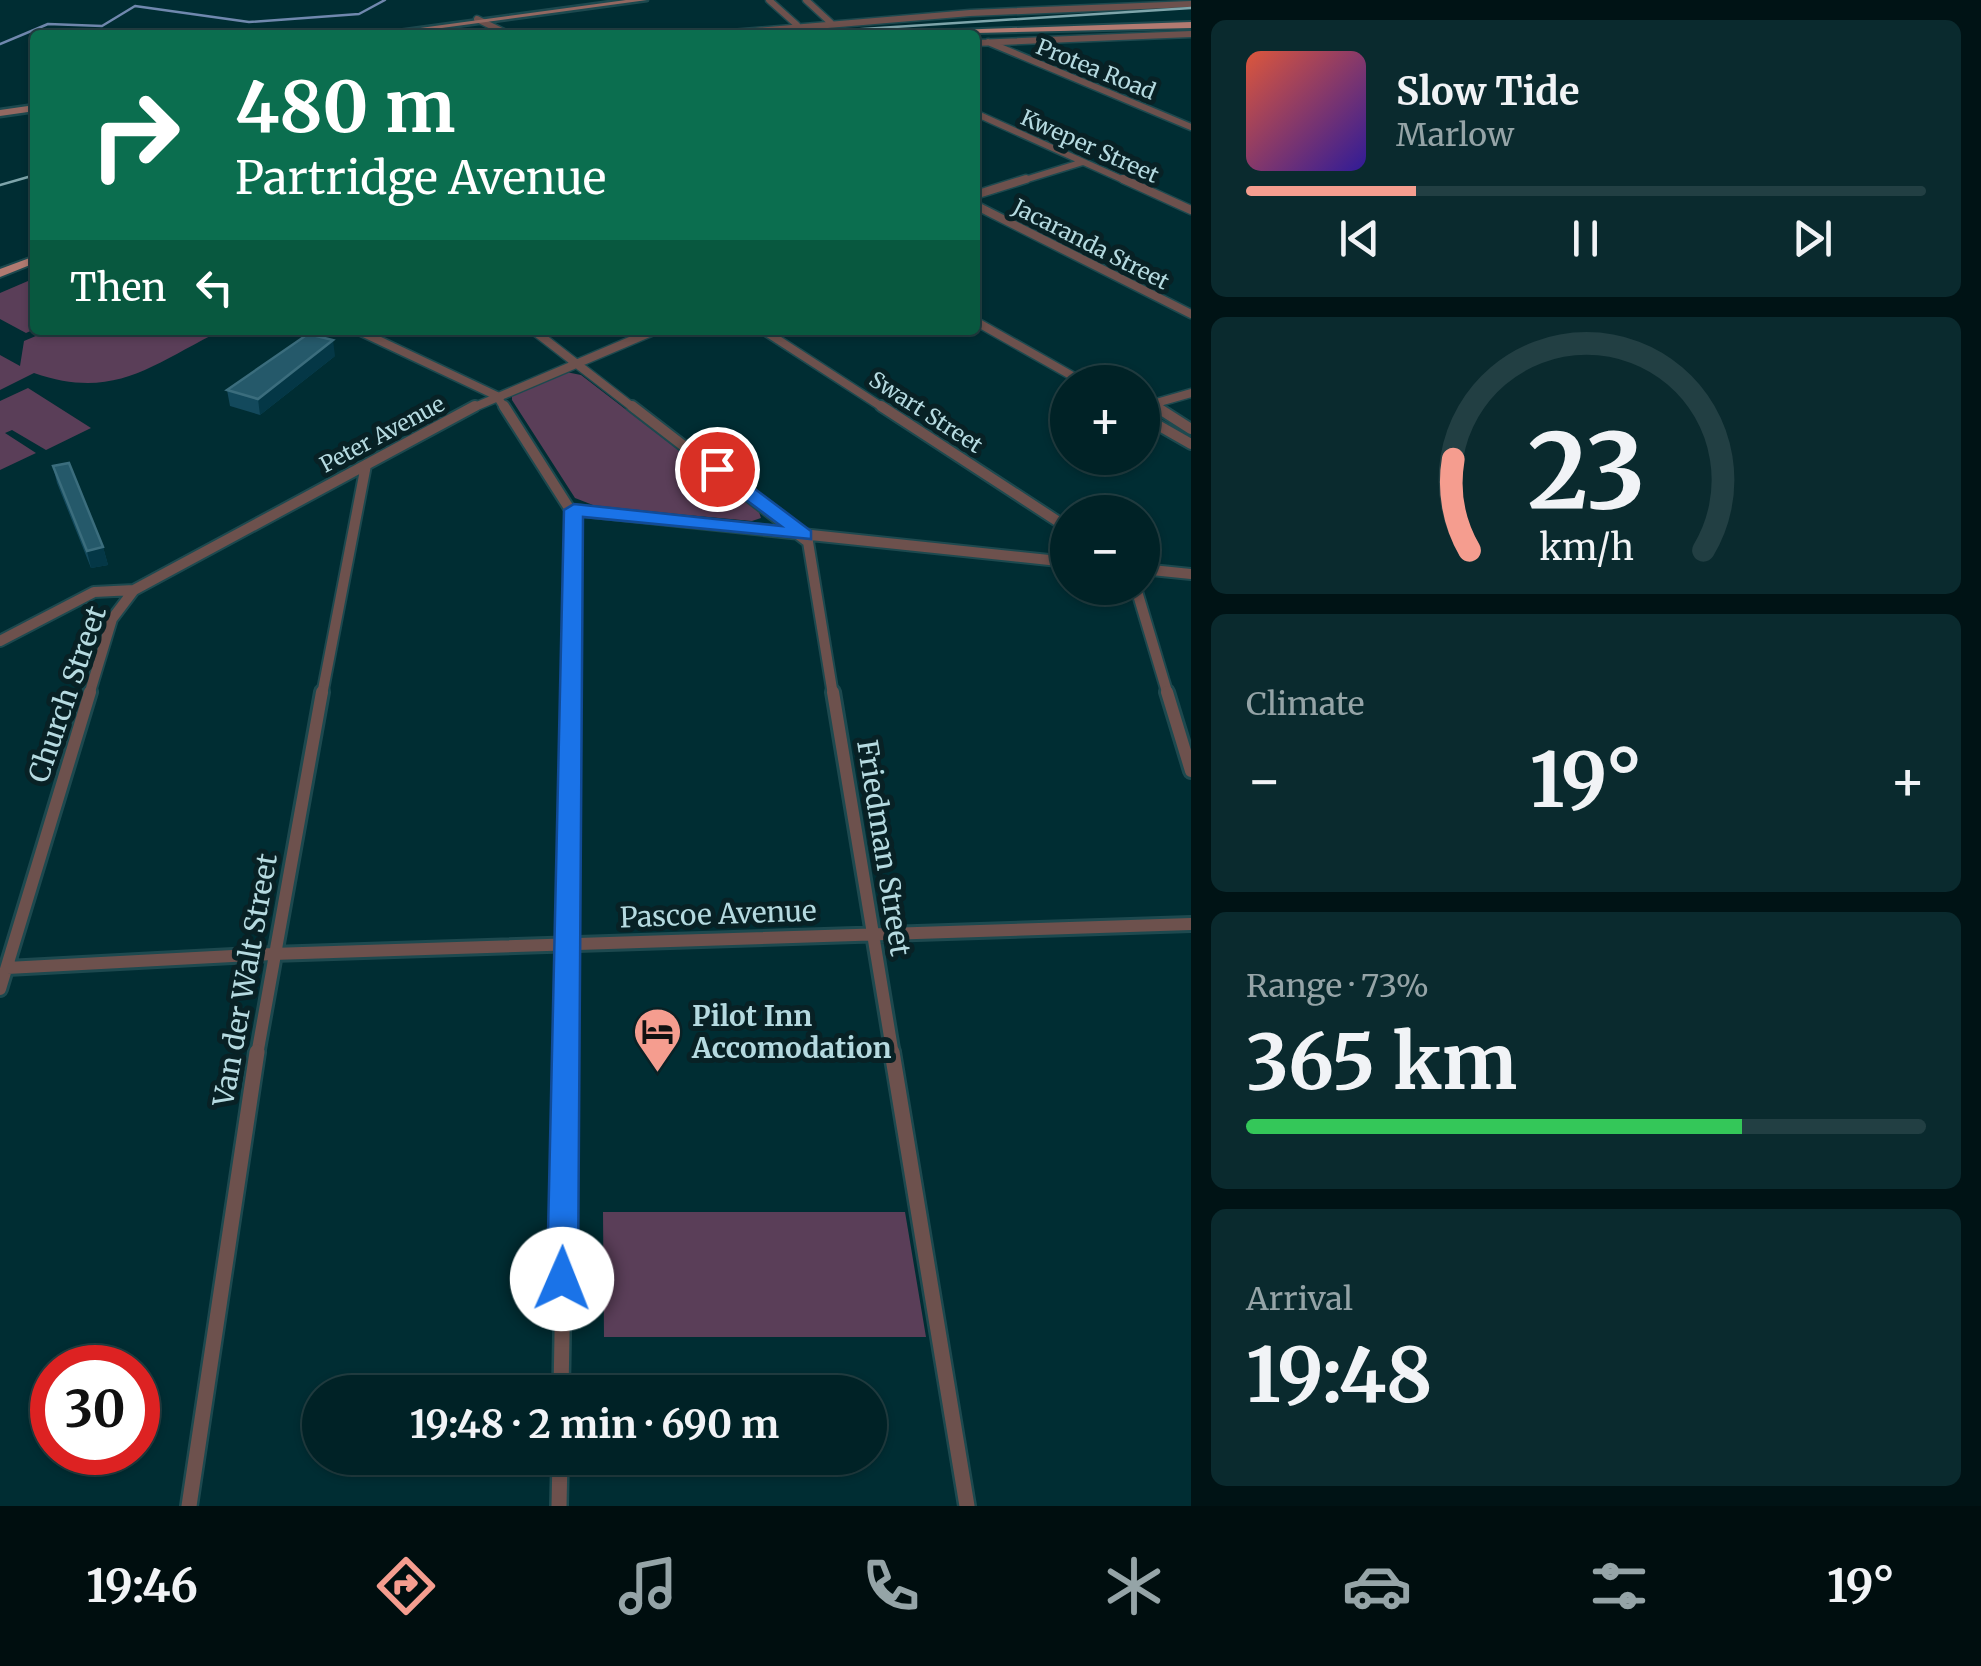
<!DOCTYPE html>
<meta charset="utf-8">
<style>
body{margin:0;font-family:Merriweather,serif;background:#0a2a2e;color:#f1f3f6;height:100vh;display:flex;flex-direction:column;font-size:38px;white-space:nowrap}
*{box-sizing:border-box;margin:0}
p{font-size:32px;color:#95a4a7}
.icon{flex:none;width:55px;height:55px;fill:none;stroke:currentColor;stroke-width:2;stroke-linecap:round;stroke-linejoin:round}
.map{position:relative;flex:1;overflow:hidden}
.details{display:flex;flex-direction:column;gap:20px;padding:20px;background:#001315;width:790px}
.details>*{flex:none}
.hud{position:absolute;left:30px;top:30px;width:950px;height:305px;border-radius:10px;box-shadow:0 2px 8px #0004,0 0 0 2px #223f43;background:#0b6e4f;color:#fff;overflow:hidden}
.fabs{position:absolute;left:1050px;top:365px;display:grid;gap:20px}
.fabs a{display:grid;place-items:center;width:110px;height:110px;border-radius:50%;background:#002226;box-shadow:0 2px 8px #0004,0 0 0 2px #223f43;font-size:50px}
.speed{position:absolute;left:30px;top:1345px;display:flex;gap:20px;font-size:50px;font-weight:700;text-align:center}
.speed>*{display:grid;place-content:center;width:130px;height:130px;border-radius:50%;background:#002226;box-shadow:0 2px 8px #0004,0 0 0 2px #223f43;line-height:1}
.speed .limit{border:15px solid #d22;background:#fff;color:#111}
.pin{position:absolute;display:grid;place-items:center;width:85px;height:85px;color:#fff;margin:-42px;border:5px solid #fff;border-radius:50%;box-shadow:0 2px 10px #0007}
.me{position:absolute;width:110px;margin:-55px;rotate:1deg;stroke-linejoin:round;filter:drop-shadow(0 0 8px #0008)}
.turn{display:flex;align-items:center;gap:35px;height:210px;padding:0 40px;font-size:45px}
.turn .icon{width:130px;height:130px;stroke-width:2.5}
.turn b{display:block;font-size:70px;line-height:85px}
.then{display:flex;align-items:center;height:95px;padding:0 40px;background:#0003;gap:20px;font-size:38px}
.big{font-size:75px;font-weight:700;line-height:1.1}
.details .tile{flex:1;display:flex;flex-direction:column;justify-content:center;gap:15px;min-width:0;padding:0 35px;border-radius:15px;background:#0a2a2e}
.details .dial{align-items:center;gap:0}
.dial svg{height:260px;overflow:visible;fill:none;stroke:#223f43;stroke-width:7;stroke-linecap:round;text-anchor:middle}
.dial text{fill:#f1f3f6;stroke:none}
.song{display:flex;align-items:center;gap:30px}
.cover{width:120px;height:120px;border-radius:15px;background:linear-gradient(135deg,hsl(10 70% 55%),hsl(250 70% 35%))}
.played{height:10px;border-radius:5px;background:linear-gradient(90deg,#f59d8f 25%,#223f43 25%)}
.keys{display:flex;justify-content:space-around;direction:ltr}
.heat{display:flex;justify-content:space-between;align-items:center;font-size:55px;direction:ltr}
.charge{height:15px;border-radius:8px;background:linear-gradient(90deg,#34c759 73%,#223f43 0)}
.trip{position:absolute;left:302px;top:1375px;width:585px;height:100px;border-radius:50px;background:#002226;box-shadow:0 2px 8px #0004,0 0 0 2px #223f43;font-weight:700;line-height:100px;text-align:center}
.tabs{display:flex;height:160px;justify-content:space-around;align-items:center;background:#000e0f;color:#95a4a7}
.tabs .icon{width:70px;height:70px}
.tabs .active{color:#f59d8f}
.tabs b{font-size:45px;color:#f1f3f6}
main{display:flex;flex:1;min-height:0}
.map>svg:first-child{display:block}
.green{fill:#5a3e58}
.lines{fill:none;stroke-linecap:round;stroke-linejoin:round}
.stream{stroke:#7088ae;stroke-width:2.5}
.street-far4-casing{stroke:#1d494f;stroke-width:9}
.street-far3-casing{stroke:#1d494f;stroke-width:11}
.street-far2-casing{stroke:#1d494f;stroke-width:14}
.street-far1-casing{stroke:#1d494f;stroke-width:18}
.street-casing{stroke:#1d494f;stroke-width:20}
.secondary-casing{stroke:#1d494f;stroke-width:5}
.primary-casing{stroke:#1d494f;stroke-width:4}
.street-far4{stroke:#6d514d;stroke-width:6}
.street-far3{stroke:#6d514d;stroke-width:8}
.street-far2{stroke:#6d514d;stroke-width:10}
.street-far1{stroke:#6d514d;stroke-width:12}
.street{stroke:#6d514d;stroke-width:15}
.secondary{fill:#936861;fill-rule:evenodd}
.primary{fill:#b17a71;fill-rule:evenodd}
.rail{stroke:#7ea5ab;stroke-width:2.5}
.wall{fill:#13495c}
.shaded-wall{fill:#043746}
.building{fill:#25596a;stroke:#3b6d7d;stroke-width:2.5}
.route{fill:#1a73e8;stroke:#114b97;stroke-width:2.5}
.labels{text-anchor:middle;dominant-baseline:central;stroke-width:10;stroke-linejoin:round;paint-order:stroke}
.far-street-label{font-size:22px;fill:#b5dae0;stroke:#082125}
.street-label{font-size:28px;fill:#b5dae0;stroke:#082125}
.poi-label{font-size:28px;font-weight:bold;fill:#b5dae0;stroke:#082125;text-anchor:start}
</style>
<main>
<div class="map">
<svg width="1191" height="1506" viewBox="0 0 1191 1506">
<rect width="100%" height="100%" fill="#002d33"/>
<path class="green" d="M35 278V329L26 333 0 319V293Z
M50 330H222C151 365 115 401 34 373L0 390V355L20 366 24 341Z
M566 372 581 375 759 512 761 518 752 521 598 507 575 498 512 400V394Z
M28 388 91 428 46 450 12 430 5 433 36 453 0 470V401Z
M603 1212H905L926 1337H604Z"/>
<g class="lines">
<path class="stream" d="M0 44 48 24 102 26 135 6 249 22 359 14 385 0"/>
<defs>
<path id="street-far4" d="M769 0 797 25
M806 0 831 23
M477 19 510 35
M707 35 970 13 1191 4
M988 42 1191 127
M975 43 1191 34
M975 113 1128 182
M1018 182 1083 162"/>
<path id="street-far3" d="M1123 179 1191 210
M975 195 1026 179
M975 205 1191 314
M975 321 1083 382
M357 330 497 396 505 409
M533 330 635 409
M763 330 885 409
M1153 405 1159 409
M1142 407 1191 393
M470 409 656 330"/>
<path id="street-far2" d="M504 406 576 519 573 695
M632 406 808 542 833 695
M881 406 1068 528
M1155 406 1191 429
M1142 416 1191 444
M573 510 1068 562
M1142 569 1191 574
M1136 588 1168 695
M0 641 94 592 134 590
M89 695 112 619 134 590 475 406
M322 695 366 465"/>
<path id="street-far1" d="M833 692 893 1055
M1167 692 1191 771
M7 968 272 954 1191 924
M0 989 90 692
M257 1055 322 692
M567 1055 573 692"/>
<path id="street" d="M892 1052 967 1506
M561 1392 567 1052
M189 1506 257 1052
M559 1506 560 1458"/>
<path id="secondary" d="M626 0H647L390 35H369Z
M35 105V111L0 116V110Z"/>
<path id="primary" d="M1191 22V28L891 35 895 32Z
M35 256V263L0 277V269Z"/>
</defs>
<use href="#street-far4" class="street-far4-casing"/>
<use href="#street-far3" class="street-far3-casing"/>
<use href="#street-far2" class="street-far2-casing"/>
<use href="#street-far1" class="street-far1-casing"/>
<use href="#street" class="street-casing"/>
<use href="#secondary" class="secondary-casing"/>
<use href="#primary" class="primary-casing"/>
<use href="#street-far4" class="street-far4"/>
<use href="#street-far3" class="street-far3"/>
<use href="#street-far2" class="street-far2"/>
<use href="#street-far1" class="street-far1"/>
<use href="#street" class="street"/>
<use href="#secondary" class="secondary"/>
<use href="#primary" class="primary"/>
<path class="rail" d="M770 35 1191 8
M0 185 35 175"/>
</g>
<path class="wall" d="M335 356 260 415 230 406 227 390Z
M53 466 103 547 108 565 91 568 57 483Z"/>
<path class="shaded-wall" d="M333 340 335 356 260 415 258 399Z
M103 547 108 565 91 568 87 551Z"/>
<path class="building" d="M308 334 333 340 258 399 227 390Z
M69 463 103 547 87 551 53 466Z"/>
<path class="route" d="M710 465H723L811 531V539L583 517 578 1279 573 1289 562 1293 551 1289 547 1279 564 510 574 504 781 526 710 473Z"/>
<defs>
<symbol id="hotel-pin" viewBox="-11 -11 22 30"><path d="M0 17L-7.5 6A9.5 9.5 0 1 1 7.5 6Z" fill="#f59d8f" stroke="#082125"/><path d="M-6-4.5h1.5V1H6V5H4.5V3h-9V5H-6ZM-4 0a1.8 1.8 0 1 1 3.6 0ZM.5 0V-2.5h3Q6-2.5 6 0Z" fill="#111"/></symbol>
</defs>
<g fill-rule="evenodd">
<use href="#hotel-pin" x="630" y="1004" width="55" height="75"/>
</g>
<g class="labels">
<g class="far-street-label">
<text transform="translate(1096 69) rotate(22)">Protea Road</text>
<text transform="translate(1090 146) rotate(24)">Kweper Street</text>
<text transform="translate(1091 244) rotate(27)">Jacaranda Street</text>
<text transform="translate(926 412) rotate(33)">Swart Street</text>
<text transform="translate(382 434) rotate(-28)">Peter Avenue</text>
</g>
<g class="street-label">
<text transform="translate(67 694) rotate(-71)">Church Street</text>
<text transform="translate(884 848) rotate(81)">Friedman Street</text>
<text transform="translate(718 914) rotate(-2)">Pascoe Avenue</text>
<text transform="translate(245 980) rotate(-80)">Van der Walt Street</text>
</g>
<g class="poi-label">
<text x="692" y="1016">Pilot Inn<tspan x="692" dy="32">Accomodation</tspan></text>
</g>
</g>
</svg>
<div class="fabs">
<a>+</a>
<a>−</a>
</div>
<div class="speed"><div class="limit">30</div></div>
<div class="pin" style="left:717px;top:469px;background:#d93025"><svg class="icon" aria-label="arrive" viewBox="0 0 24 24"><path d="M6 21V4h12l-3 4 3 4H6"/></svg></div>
<svg class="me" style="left:562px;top:1279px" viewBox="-20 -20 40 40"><circle r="19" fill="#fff"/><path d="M0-13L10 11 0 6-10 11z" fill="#1a73e8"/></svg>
<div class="trip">19:48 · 2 min · 690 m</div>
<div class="hud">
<div class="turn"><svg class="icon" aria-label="right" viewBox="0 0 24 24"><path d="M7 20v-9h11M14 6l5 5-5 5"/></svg><div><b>480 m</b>Partridge Avenue</div></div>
<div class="then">Then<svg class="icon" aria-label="left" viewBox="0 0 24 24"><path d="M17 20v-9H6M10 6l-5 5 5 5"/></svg></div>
</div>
</div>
<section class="details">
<div class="tile">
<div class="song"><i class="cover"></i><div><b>Slow Tide</b><p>Marlow</p></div></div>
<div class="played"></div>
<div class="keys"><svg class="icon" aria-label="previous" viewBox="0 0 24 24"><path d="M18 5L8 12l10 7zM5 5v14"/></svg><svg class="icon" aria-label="pause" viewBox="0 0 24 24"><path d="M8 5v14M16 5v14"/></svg><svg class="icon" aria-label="next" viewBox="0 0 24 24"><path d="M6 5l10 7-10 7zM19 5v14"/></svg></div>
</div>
<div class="tile dial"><svg viewBox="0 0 100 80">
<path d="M14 69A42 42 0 1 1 86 69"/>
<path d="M14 69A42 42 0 0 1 9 41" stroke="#f59d8f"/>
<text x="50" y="56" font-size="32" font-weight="700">23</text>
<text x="50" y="72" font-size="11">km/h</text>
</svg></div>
<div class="tile"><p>Climate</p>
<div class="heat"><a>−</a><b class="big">19°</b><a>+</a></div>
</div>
<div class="tile"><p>Range · 73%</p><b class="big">365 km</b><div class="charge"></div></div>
<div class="tile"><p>Arrival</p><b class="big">19:48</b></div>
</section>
</main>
<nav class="tabs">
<b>19:46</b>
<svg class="icon active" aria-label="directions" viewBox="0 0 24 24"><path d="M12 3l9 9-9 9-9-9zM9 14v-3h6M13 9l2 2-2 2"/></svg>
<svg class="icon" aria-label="music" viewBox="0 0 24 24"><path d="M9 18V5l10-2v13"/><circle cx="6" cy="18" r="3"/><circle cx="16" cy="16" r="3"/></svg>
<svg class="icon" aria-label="phone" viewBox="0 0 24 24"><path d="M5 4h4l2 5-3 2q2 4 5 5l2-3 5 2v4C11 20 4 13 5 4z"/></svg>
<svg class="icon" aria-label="climate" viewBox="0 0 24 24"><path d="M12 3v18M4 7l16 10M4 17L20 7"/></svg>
<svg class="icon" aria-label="car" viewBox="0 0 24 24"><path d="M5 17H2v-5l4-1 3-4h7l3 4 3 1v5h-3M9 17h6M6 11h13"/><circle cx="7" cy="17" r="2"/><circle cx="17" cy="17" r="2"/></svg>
<svg class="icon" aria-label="filters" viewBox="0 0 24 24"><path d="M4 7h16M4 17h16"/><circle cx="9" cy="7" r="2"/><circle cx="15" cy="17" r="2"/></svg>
<b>19°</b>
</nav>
